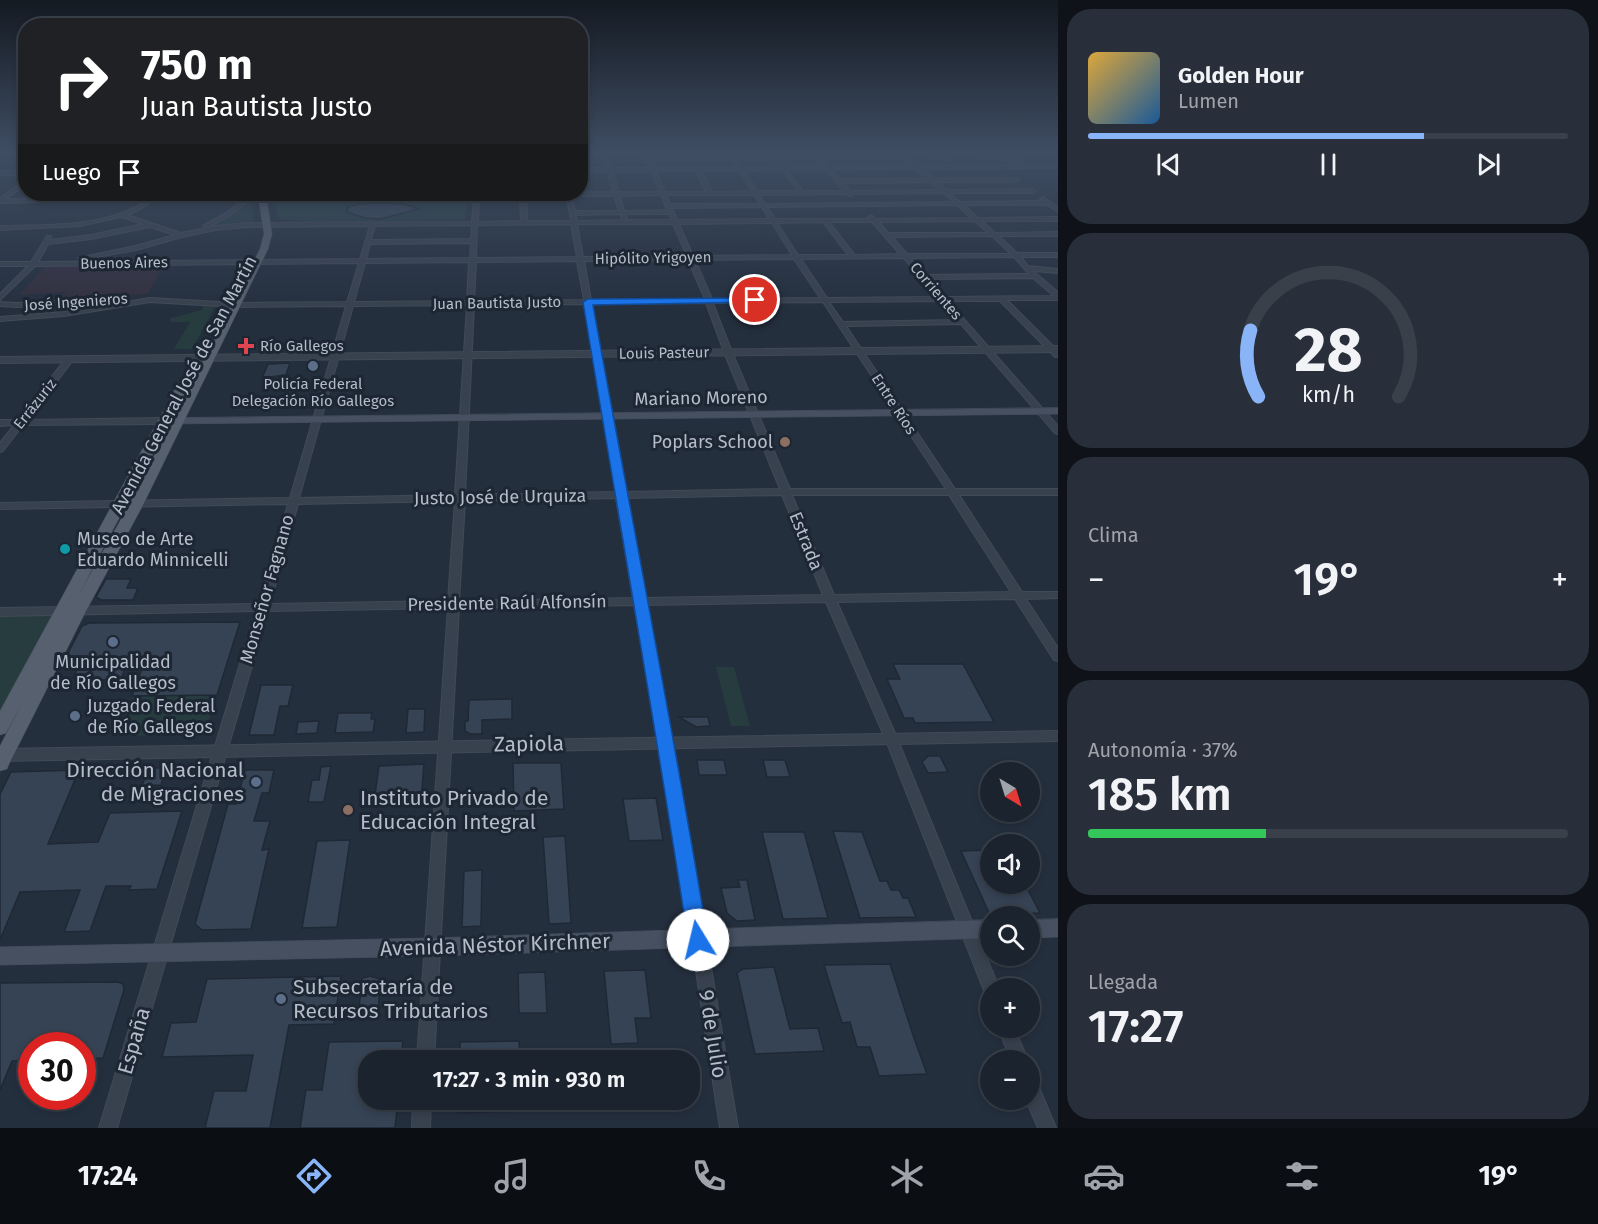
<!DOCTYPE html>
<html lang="es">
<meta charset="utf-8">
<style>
body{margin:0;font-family:"Fira Sans",sans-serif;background:#282f3a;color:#f1f3f6;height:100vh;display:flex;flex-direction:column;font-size:22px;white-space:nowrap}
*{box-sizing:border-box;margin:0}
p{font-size:20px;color:#a0a4aa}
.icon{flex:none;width:33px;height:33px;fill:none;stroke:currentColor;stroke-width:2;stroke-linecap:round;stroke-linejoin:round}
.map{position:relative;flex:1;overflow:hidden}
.sheet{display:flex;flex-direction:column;gap:9px;padding:9px;background:#0f1319;width:540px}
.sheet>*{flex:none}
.banner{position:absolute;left:18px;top:18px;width:570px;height:183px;border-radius:24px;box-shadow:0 3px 9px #0003,0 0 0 2px #39404a;background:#202124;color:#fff;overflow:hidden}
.needle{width:39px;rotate:142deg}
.tools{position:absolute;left:980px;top:762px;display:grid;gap:12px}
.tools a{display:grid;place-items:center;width:60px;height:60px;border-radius:50%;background:#1b232e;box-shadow:0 3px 9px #0003,0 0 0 2px #39404a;font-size:30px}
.speed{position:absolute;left:18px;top:1032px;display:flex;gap:12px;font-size:30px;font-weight:700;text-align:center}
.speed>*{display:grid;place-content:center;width:78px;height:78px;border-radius:50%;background:#1b232e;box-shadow:0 3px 9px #0003,0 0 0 2px #39404a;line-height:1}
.speed .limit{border:9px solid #d22;background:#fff;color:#111}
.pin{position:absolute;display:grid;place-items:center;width:51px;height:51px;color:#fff;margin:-26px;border:3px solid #fff;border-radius:50%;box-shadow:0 2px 6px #0007}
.me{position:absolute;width:66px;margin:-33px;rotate:351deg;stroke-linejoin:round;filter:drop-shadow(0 0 4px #0008)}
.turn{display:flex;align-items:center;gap:21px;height:126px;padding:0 24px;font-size:27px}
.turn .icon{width:78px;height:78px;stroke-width:2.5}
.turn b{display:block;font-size:42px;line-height:51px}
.then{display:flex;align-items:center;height:57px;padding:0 24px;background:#0003;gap:12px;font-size:22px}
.big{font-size:45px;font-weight:600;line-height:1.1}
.sheet .tile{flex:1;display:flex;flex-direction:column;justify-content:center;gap:9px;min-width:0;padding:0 21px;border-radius:24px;background:#282f3a}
.sheet .dial{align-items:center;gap:0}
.dial svg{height:156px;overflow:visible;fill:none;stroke:#39404a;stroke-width:7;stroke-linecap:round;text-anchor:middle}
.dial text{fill:#f1f3f6;stroke:none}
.song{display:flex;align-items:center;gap:18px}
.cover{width:72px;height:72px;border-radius:9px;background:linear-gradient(135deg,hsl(40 70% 55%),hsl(210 70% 35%))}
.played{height:6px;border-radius:3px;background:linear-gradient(90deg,#8ab4f8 70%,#39404a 70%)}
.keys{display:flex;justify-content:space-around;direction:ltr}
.heat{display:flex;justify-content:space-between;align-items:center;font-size:33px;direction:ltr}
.charge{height:9px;border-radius:4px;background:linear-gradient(90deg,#34c759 37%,#39404a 0)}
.trip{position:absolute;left:358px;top:1050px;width:342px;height:60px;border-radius:24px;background:#1b232e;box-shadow:0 3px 9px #0003,0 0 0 2px #39404a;font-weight:600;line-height:60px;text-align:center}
.menu{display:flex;height:96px;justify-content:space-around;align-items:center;background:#0b0e12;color:#a0a4aa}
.menu .icon{width:42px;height:42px}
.menu .current{color:#8ab4f8}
.menu b{font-size:27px;color:#f1f3f6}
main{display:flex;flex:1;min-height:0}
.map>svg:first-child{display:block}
.medical{fill:#32303f}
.green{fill:#263c3f}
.building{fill:#364354;stroke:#1f2835;stroke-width:1.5}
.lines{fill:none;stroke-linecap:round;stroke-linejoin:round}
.minor-casing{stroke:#414a57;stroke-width:2}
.tertiary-casing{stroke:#414a57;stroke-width:2}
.secondary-casing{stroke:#414a57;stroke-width:1}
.primary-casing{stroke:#414a57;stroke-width:1}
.minor{fill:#38414e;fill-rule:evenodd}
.tertiary{fill:#38414e;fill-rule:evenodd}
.secondary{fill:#465061;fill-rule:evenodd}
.primary{fill:#56606e;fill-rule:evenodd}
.route{fill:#1a73e8;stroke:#114b97;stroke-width:1.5}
.health-dot{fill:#e0444e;stroke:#1d2633;stroke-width:2}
.service-dot{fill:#5c6f8a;stroke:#1d2633;stroke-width:2}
.education-dot{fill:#8d6e63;stroke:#1d2633;stroke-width:2}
.culture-dot{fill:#0f9aa8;stroke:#1d2633;stroke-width:2}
.labels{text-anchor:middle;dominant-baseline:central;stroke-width:6;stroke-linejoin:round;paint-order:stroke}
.far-street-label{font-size:15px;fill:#b4bcc9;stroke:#1d2633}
.far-poi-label{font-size:15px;fill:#b4bcc9;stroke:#1d2633;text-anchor:start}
.street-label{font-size:18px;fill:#b4bcc9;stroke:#1d2633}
.poi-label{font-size:18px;fill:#b4bcc9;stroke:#1d2633;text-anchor:start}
.near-street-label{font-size:21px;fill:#b4bcc9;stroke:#1d2633}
.near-poi-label{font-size:21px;fill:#b4bcc9;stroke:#1d2633;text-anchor:start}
</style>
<main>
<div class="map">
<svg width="1058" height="1128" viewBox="0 0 1058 1128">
<rect width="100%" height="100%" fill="#242f3e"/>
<path class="medical" d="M46 266H163L148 294 60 300 66 292 19 295Z"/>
<path class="green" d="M272 194H468L466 219 462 220 303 222 278 218Z
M250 201H252L254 222 212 226Z
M204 306 215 307 192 349H174L190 322H170L171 318 202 310Z
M0 612H63L0 728Z
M716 667H734L750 726H731Z
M217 695 205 730 198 735 115 736 132 696Z"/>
<path class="building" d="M381 203 404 204 419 209 380 219 365 218 347 212 348 207 358 204Z
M290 363 286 375 262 378 268 364Z
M106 579H131L127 588H138L133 600H101L96 597Z
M240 622 217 695 132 696 146 658H129L121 679 81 681 82 678H73L82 659H65L82 626 89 623Z
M893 664H963L994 722 915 723 913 718H904L887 679H900Z
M261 685H293L288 706H280L274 735H249Z
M512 699V719L482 720V734H470L465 731V721H468L469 700Z
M408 709H425L424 732 406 733Z
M338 713H372L371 719H375L373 732 335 733Z
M679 717H708L710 726 696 727Z
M319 721 317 733 296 734 298 722Z
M928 756H940L948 772 928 773 922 762Z
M697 760H724L727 775H699Z
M763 760H785L790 777H767Z
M513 763H561L564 809 514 811Z
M424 764 421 801H374L379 766Z
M331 766 324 802H308L312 780H319L321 767Z
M167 767 161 785 142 786 148 769Z
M79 770 48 844 98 842 110 813 182 811 157 889 129 890 131 886H106L90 931 64 932 80 890 20 892 0 940V794L11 772Z
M245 770H274L269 793H262L254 821H270L262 850 269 849 251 929 202 930 195 924 228 804H236Z
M656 798 663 840 629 841 623 799Z
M833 831 862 832 880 881H887L891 890H899L903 898H908L916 917 860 918Z
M762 832H804L828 918 783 919Z
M565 836 571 923 549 924 543 837Z
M350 840 337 927 302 928 317 841Z
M990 850V884H1025L1040 913 990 915 961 851Z
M482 870 481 926 462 927 464 871Z
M738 880H747L755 920 737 921 727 913 721 888 740 887Z
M890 964 913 1035 927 1074 879 1076 870 1047H857L850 1022 842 1023 824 965Z
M774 967 790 1029 818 1028 824 1051 755 1054 737 973 743 969Z
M645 970 651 1018H635L638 1043 611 1044 604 971Z
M545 972 547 1013H519L518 973Z
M341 976 334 1024 289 1025 270 1128H205L214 1091H246L253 1055 162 1057 171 1023 196 1022 207 979Z
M370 976 380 979 378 1019H358L362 978Z
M118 982 123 984 124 990 103 1058 82 1059V1046H32V1061H12L0 1090V983Z
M403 1041 401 1060H369V1100H398L395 1128H300L306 1090H322L329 1042Z
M519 1041 520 1060H460V1042Z
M458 1100H520V1111L458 1113Z"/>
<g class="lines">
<defs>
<path id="minor" d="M580 152H648L649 157 730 156 728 152H733L735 156 813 155 811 152H816L818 155H897L895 152H900L934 179 1017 178 1020 180 1017 182H937L946 190 1033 189 1036 191 1033 193H950L960 202 1043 201 1040 199 1043 197 1058 207V212L1047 205H964L978 218 1058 217V221H982L995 233 1058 232V236H999L1017 253H1058V257H1021L1028 266 1058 269V273L1033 271 1058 292V300H1007L1058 351V357H1055L1000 301H948L1058 426V434L1055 433 961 324 846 326 955 489H1058V495H959L1022 592H1058V598L1026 599 1058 648V661L1054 660 1015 599 837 602 897 738 999 988H990V995L985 993 885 738 826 602 645 605 673 742 738 1128H720L661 742 634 605 459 608 434 1060H417L448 608 268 611 117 1128H99L256 611 0 616V608L259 604 288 504 0 509V503L290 498 346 306 236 307 150 302 64 316 0 321V317L64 312 150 298 236 303 347 302 359 263 35 266 0 300V294L28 266H0V262H31L47 236H51L50 240 91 235 143 224 121 217 80 226 0 230V226C49 225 105 228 147 200L0 203V198L26 180V184L6 199 248 195 251 194 259 197 251 199 229 216 206 228 203 226 204 225 225 214 244 199 154 200 141 209 127 215 181 233 216 226 247 223 472 222 474 194 613 192 602 154H580ZM607 154H644L660 192H619ZM900 157 927 179H840L821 158ZM816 158 844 191H803L783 166 780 168 798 191H757L737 159ZM651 159H732L752 191 712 192 701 169 698 167 695 169 706 192H665ZM931 182 940 190 850 191 843 183ZM944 193 954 202 765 204 759 195 847 194 851 197 853 194ZM661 195 667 210 624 211 620 196ZM666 195H754L760 204H670ZM520 196 521 221 478 222 479 197ZM526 196H567L571 221H527ZM572 196H614L619 211H575ZM957 205 971 218 876 219 871 215 868 217 869 219H775L767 207ZM762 207 769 219 677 220 672 208ZM620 214 623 220 577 221 575 215ZM625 214H669L671 220H625L627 219ZM975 221 988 233H888L879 222ZM823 222 848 255H798L777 223ZM829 222H872L900 254 855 255ZM772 223 792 255 693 256 679 224ZM571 224 577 257 476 258 477 225ZM577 224H673L687 256 583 257ZM472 225 471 239 371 240 375 226ZM370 226 360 259 38 262 48 244 91 239 150 227 175 235 135 246 78 258 81 260 136 250 182 237 216 230 247 227ZM992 236 1011 254H907L892 237ZM471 243 470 258 366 259 370 244ZM1014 257 1029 274 925 275 910 258ZM904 258 937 297 827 298 801 259ZM794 259 820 298 712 299 695 260ZM688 260 705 299 591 300 584 261ZM577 261 584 300 474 301 476 262ZM469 262 467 301 354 302 365 263ZM1033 278 1054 296 945 297 929 279ZM941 301 957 320 843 322 829 302ZM823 302 946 489H790L732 352 713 303ZM706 303 724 352 780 489 625 492 591 304ZM584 304 616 492 465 495 474 305ZM467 305 455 495 299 498 353 306ZM782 495 823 595 644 598 626 498ZM792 495H949L1011 592 834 595ZM616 498 633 598 459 601 465 501ZM455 501 448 601 270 604 298 504Z
M904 152H917L952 159 950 160Z
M942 152H959L1021 161 1019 162Z
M123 297 126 299 125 300 17 307 0 306V302L17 303Z
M67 357 74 359 27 420 165 418 169 421 165 424 23 425 3 451 0 452V443L14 425 0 426V420H18Z
M998 1028H1014L1028 1060H1011Z
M1029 1075 1035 1078 1056 1128H1038L1026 1100H1029Z
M413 1100H431L430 1128H412Z"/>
<path id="tertiary" d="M1020 152H1026L1021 165 1058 164V168L580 172V168L1015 165Z
M0 171H26V175H0Z
M1058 346V352L0 363V357Z
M1058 731V741L0 761V749Z"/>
<path id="secondary" d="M0 153H26V157H0Z
M1058 408V414L166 424 161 421 166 418Z
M1058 919V937L1029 938V920Z
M990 920V938L432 956 0 965V947L432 938Z"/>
<path id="primary" d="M258 194H266L272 234 268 249 143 505 86 611 9 764 7 769 0 771V746L23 701 6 733 0 735V711L179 382 185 379 189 380 191 382 78 596 129 505 260 249 264 234Z"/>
</defs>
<use href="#minor" class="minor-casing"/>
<use href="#tertiary" class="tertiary-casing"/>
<use href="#secondary" class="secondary-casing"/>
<use href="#primary" class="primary-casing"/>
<use href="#minor" class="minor"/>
<use href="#tertiary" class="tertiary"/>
<use href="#secondary" class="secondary"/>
<use href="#primary" class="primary"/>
</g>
<linearGradient id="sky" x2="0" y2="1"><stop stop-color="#141a22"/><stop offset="0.49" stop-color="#3f4d63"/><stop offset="1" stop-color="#3f4d63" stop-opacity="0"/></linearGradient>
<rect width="1058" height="310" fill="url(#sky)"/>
<path class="route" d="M755 298 759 299V302L593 305C631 516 673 727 708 940L705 946 698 949 691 946 688 940C656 727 618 515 583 302L588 299Z"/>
<path class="health-dot" d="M243 337h6v6h6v6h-6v6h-6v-6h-6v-6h6z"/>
<g class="service-dot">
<circle cx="313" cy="366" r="6"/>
<circle cx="113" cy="642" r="6"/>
<circle cx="75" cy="716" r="6"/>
<circle cx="256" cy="782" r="6"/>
<circle cx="281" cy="999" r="6"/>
</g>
<g class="education-dot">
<circle cx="785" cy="442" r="6"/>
<circle cx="348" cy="810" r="6"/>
</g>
<circle class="culture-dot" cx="65" cy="549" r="6"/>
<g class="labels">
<g class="far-street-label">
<text transform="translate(653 258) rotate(-1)">Hipólito Yrigoyen</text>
<text transform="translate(124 263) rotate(-1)">Buenos Aires</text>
<text transform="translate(936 291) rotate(49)">Corrientes</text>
<text transform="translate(76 302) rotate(-4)">José Ingenieros</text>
<text transform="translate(497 303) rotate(-1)">Juan Bautista Justo</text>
<text transform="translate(664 353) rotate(-1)">Louis Pasteur</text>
<text transform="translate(35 404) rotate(-52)">Errázuriz</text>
<text transform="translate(894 404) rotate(57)">Entre Ríos</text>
</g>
<g class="far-poi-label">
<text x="260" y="346">Río Gallegos</text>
<text x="313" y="384" text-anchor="middle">Policía Federal<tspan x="313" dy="17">Delegación Río Gallegos</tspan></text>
</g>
<g class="street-label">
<text transform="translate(184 385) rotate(-62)">Avenida General José de San Martín</text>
<text transform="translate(701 398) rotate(-1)">Mariano Moreno</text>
<text transform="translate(500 497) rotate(-1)">Justo José de Urquiza</text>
<text transform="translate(806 541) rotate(68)">Estrada</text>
<text transform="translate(267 589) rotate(-74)">Monseñor Fagnano</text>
<text transform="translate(507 603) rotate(-1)">Presidente Raúl Alfonsín</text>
</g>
<g class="poi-label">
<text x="773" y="442" text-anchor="end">Poplars School</text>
<text x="77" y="539">Museo de Arte<tspan x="77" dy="21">Eduardo Minnicelli</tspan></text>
<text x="113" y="662" text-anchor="middle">Municipalidad<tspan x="113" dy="21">de Río Gallegos</tspan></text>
<text x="87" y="706">Juzgado Federal<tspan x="87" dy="21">de Río Gallegos</tspan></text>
</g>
<g class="near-street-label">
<text transform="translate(529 744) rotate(-1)">Zapiola</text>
<text transform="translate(495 945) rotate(-2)">Avenida Néstor Kirchner</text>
<text transform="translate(713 1034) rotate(81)">9 de Julio</text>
<text transform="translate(134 1041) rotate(-74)">España</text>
</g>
<g class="near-poi-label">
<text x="244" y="770" text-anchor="end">Dirección Nacional<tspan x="244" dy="24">de Migraciones</tspan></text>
<text x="360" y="798">Instituto Privado de<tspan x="360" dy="24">Educación Integral</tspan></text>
<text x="293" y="987">Subsecretaría de<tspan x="293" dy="24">Recursos Tributarios</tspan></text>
</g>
</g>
</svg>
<div class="tools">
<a><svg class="needle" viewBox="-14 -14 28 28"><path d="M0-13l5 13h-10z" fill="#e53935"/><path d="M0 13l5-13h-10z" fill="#a0a4aa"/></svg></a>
<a><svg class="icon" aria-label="sound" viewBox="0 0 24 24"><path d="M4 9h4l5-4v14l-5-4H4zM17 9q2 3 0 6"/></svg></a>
<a><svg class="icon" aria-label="search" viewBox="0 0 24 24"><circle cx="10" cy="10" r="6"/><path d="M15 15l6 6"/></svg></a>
<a>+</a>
<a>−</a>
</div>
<div class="speed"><div class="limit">30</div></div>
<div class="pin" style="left:755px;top:300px;background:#d93025"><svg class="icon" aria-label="arrive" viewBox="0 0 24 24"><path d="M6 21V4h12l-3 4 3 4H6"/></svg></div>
<svg class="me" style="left:698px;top:940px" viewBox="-20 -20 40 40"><circle r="19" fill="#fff"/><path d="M0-13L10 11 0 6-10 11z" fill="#1a73e8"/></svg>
<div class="trip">17:27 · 3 min · 930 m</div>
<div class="banner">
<div class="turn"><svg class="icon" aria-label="right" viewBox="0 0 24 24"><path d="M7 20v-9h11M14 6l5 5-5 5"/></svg><div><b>750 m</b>Juan Bautista Justo</div></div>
<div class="then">Luego<svg class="icon" aria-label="arrive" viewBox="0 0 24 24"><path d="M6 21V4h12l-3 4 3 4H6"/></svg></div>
</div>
</div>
<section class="sheet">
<div class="tile">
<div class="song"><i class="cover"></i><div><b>Golden Hour</b><p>Lumen</p></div></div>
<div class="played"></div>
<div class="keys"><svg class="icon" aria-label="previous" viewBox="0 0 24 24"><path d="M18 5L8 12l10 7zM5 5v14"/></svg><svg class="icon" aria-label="pause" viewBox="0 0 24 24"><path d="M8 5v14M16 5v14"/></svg><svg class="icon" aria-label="next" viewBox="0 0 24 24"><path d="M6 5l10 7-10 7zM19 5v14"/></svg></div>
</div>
<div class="tile dial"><svg viewBox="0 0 100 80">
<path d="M14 69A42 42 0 1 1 86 69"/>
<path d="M14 69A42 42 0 0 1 10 35" stroke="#8ab4f8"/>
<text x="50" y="56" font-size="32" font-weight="700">28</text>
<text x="50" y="72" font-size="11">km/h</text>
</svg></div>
<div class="tile"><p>Clima</p>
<div class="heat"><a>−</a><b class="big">19°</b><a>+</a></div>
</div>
<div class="tile"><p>Autonomía · 37%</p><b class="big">185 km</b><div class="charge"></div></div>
<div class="tile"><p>Llegada</p><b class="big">17:27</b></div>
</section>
</main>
<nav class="menu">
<b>17:24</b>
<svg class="icon current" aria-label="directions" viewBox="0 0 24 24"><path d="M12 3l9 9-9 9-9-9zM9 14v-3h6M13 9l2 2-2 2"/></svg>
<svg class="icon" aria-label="music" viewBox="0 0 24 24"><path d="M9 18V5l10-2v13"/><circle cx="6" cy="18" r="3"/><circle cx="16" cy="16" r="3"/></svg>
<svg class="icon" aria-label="phone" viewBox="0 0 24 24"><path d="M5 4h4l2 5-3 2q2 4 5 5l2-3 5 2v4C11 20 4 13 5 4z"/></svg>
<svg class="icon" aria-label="climate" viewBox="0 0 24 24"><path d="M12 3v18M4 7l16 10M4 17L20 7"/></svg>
<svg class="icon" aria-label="car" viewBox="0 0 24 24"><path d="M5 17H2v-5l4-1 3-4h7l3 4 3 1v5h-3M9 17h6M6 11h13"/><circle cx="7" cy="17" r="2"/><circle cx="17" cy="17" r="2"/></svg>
<svg class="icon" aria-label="filters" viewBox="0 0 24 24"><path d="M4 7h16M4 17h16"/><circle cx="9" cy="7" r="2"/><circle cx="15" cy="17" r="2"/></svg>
<b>19°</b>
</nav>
